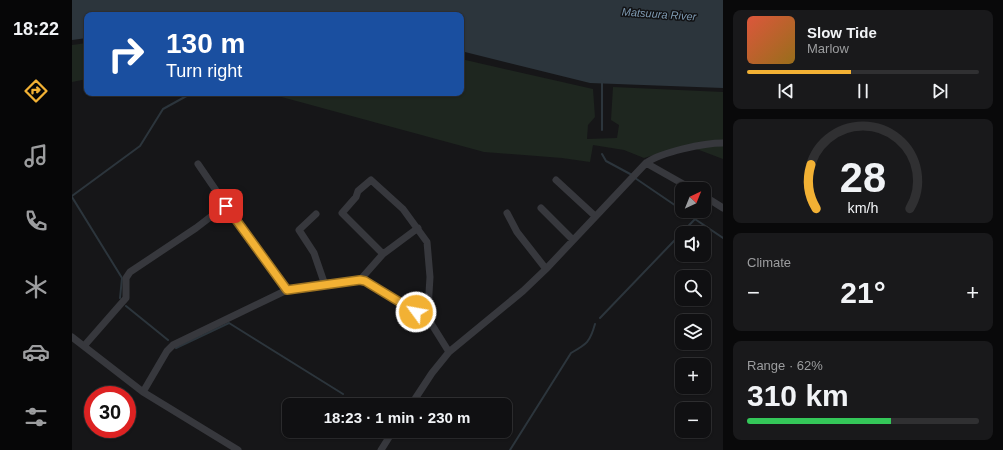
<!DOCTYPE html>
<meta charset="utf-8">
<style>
body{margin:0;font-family:Arial,sans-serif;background:#19191b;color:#f1f3f6;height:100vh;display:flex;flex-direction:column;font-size:15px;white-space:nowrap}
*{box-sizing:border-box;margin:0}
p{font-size:13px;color:#9c9d9f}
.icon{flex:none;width:22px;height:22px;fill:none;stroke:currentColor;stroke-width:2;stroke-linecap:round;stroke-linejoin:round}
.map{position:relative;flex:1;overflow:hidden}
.drawer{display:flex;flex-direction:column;gap:10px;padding:10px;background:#09090a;width:280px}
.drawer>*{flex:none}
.top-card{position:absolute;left:12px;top:12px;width:380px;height:84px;border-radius:8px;box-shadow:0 1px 3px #0004,0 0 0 1px #303032;background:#1a4fa0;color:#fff;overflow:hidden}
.needle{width:26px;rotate:43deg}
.controls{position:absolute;left:603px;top:182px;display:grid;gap:8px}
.controls a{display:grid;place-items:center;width:36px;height:36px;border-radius:8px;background:#101012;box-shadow:0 1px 3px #0004,0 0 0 1px #303032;font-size:20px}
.speed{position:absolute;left:12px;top:386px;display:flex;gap:8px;font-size:20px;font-weight:700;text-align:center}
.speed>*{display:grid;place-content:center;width:52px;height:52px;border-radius:50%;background:#101012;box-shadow:0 1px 3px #0004,0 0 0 1px #303032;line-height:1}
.speed .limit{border:6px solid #d22;background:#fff;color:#111}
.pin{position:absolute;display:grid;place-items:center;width:34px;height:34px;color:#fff;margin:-17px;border-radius:8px;box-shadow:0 2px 6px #0006}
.me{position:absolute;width:44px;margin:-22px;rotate:302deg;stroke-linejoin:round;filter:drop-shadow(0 0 3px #0008)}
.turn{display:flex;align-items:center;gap:14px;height:84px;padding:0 16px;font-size:18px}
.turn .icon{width:52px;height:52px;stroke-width:2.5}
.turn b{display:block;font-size:28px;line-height:34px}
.big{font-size:30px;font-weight:800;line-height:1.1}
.drawer .widget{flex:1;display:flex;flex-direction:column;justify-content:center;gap:6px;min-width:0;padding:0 14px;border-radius:8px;background:#19191b}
.drawer .dial{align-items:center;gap:0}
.dial svg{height:104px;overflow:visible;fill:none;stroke:#303032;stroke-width:7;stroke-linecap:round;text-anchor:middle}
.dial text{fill:#f1f3f6;stroke:none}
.song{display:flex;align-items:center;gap:12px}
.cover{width:48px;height:48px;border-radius:6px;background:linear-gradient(135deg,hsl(10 70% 55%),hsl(40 70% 35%))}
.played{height:4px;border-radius:2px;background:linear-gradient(90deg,#f2b134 45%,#303032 45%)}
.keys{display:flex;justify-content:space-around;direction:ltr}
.heat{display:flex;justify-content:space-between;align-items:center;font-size:22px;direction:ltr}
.charge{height:6px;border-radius:3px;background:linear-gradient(90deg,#34c759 62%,#303032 0)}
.trip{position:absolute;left:210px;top:398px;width:230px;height:40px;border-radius:8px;background:#101012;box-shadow:0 1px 3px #0004,0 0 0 1px #303032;font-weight:800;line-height:40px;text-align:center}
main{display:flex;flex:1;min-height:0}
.menu{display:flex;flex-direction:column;width:72px;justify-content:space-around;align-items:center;background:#060607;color:#9c9d9f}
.menu .icon{width:28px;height:28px}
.menu .active{color:#f2b134}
.menu b{font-size:18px;color:#f1f3f6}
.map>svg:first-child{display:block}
.green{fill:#1e261f}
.water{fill:#2c353c}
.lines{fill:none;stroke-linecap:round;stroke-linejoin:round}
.stream{stroke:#2c353c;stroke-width:2}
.minor{stroke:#37383d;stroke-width:7}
.route-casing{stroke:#9d7322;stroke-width:10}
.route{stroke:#f2b134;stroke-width:7}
.labels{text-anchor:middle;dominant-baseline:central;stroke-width:3;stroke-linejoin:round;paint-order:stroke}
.water-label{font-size:11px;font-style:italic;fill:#7f9bb3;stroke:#111113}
</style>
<main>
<nav class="menu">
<b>18:22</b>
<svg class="icon active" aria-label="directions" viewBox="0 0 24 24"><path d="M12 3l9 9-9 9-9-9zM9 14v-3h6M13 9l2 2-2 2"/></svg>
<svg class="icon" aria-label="music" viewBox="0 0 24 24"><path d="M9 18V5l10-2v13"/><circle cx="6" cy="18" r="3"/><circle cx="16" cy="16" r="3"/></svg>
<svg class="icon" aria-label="phone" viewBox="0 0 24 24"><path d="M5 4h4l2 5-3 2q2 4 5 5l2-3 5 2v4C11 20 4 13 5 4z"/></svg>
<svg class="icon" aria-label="climate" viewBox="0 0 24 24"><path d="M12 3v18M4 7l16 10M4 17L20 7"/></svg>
<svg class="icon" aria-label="car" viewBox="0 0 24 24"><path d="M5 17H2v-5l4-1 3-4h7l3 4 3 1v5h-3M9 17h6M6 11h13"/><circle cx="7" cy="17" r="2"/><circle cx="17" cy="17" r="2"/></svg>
<svg class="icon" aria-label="filters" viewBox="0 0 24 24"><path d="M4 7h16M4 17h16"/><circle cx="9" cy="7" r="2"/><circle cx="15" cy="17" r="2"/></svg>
</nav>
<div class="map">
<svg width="651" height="450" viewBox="0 0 651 450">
<rect width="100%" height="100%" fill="#161618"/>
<path class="green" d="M15 43V79L0 82V45Z
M389 59 521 89 523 117 516 125 515 139 545 138 547 125 539 120 541 87 651 92V159L614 145 572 158 552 150 521 145 518 162 490 158 412 152 195 93H389Z"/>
<path class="water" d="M0 0H651V88L518 83 389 51V15H15V38L0 40Z"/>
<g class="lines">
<path class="stream" d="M530 80V130
M530 154 534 161 560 175
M563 178 610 210
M0 196 68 146 91 109 120 93
M0 197 50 278 48 298
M611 211 651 238
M54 306 96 340
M528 318 624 218
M104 348 157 323 271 394
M438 450 499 353C515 344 518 342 523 324"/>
<path class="minor" d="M574 163 620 189
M126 164 154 205 215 290
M484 180 523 216
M632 196 651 208
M469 208 501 240
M435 213 445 232 474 269
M244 214 227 230 242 253 253 285
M311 254 270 213 284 197 286 191 299 180 331 209 355 242 358 277 356 309 357 320
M288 280 311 254 346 228
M0 337 71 392 166 450
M12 346 54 298V278L58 272 124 228 154 205
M71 392 95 351 101 345 215 290 288 280 293 281 357 320 377 352
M339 405 360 373 377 352 451 291 474 269 574 163C589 152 632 143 651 143
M309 450 321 431"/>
</g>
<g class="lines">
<defs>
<path id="route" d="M154 206 215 290 288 280 293 281 344 312"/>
</defs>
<use href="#route" class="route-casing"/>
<use href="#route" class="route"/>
</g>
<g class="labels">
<g class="water-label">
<text transform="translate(587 14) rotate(4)">Matsuura River</text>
</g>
</g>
</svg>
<div class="controls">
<a><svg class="needle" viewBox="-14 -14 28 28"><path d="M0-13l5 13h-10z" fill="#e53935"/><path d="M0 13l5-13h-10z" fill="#9c9d9f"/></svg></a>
<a><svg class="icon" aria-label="sound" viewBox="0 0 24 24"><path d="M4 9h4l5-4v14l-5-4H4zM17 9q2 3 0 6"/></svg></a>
<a><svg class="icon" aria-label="search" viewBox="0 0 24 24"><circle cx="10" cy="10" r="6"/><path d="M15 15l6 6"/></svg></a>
<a><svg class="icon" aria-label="layers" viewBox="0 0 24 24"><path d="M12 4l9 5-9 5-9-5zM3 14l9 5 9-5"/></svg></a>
<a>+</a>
<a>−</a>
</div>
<div class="speed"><div class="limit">30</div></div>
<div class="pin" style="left:154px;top:206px;background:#d93025"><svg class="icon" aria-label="arrive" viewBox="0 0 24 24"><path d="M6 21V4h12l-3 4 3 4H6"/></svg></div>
<svg class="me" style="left:344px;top:312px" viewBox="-20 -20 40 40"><circle r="17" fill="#f2b134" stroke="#fff" stroke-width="3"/><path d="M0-11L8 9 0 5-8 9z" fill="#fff"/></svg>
<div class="trip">18:23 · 1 min · 230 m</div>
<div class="top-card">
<div class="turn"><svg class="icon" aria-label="right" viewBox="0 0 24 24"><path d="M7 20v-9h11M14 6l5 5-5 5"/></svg><div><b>130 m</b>Turn right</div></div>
</div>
</div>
<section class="drawer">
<div class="widget">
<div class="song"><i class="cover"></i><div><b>Slow Tide</b><p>Marlow</p></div></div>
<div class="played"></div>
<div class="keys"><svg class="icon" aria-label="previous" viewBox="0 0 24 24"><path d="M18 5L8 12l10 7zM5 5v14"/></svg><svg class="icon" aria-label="pause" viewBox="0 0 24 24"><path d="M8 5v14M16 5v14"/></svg><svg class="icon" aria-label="next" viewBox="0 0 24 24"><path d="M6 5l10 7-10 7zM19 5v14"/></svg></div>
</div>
<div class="widget dial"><svg viewBox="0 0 100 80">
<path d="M14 69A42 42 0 1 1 86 69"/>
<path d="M14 69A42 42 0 0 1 10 35" stroke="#f2b134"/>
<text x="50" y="56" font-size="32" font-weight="700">28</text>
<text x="50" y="72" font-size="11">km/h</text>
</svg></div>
<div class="widget"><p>Climate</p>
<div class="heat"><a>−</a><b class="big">21°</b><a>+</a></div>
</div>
<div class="widget"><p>Range · 62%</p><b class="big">310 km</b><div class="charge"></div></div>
</section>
</main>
